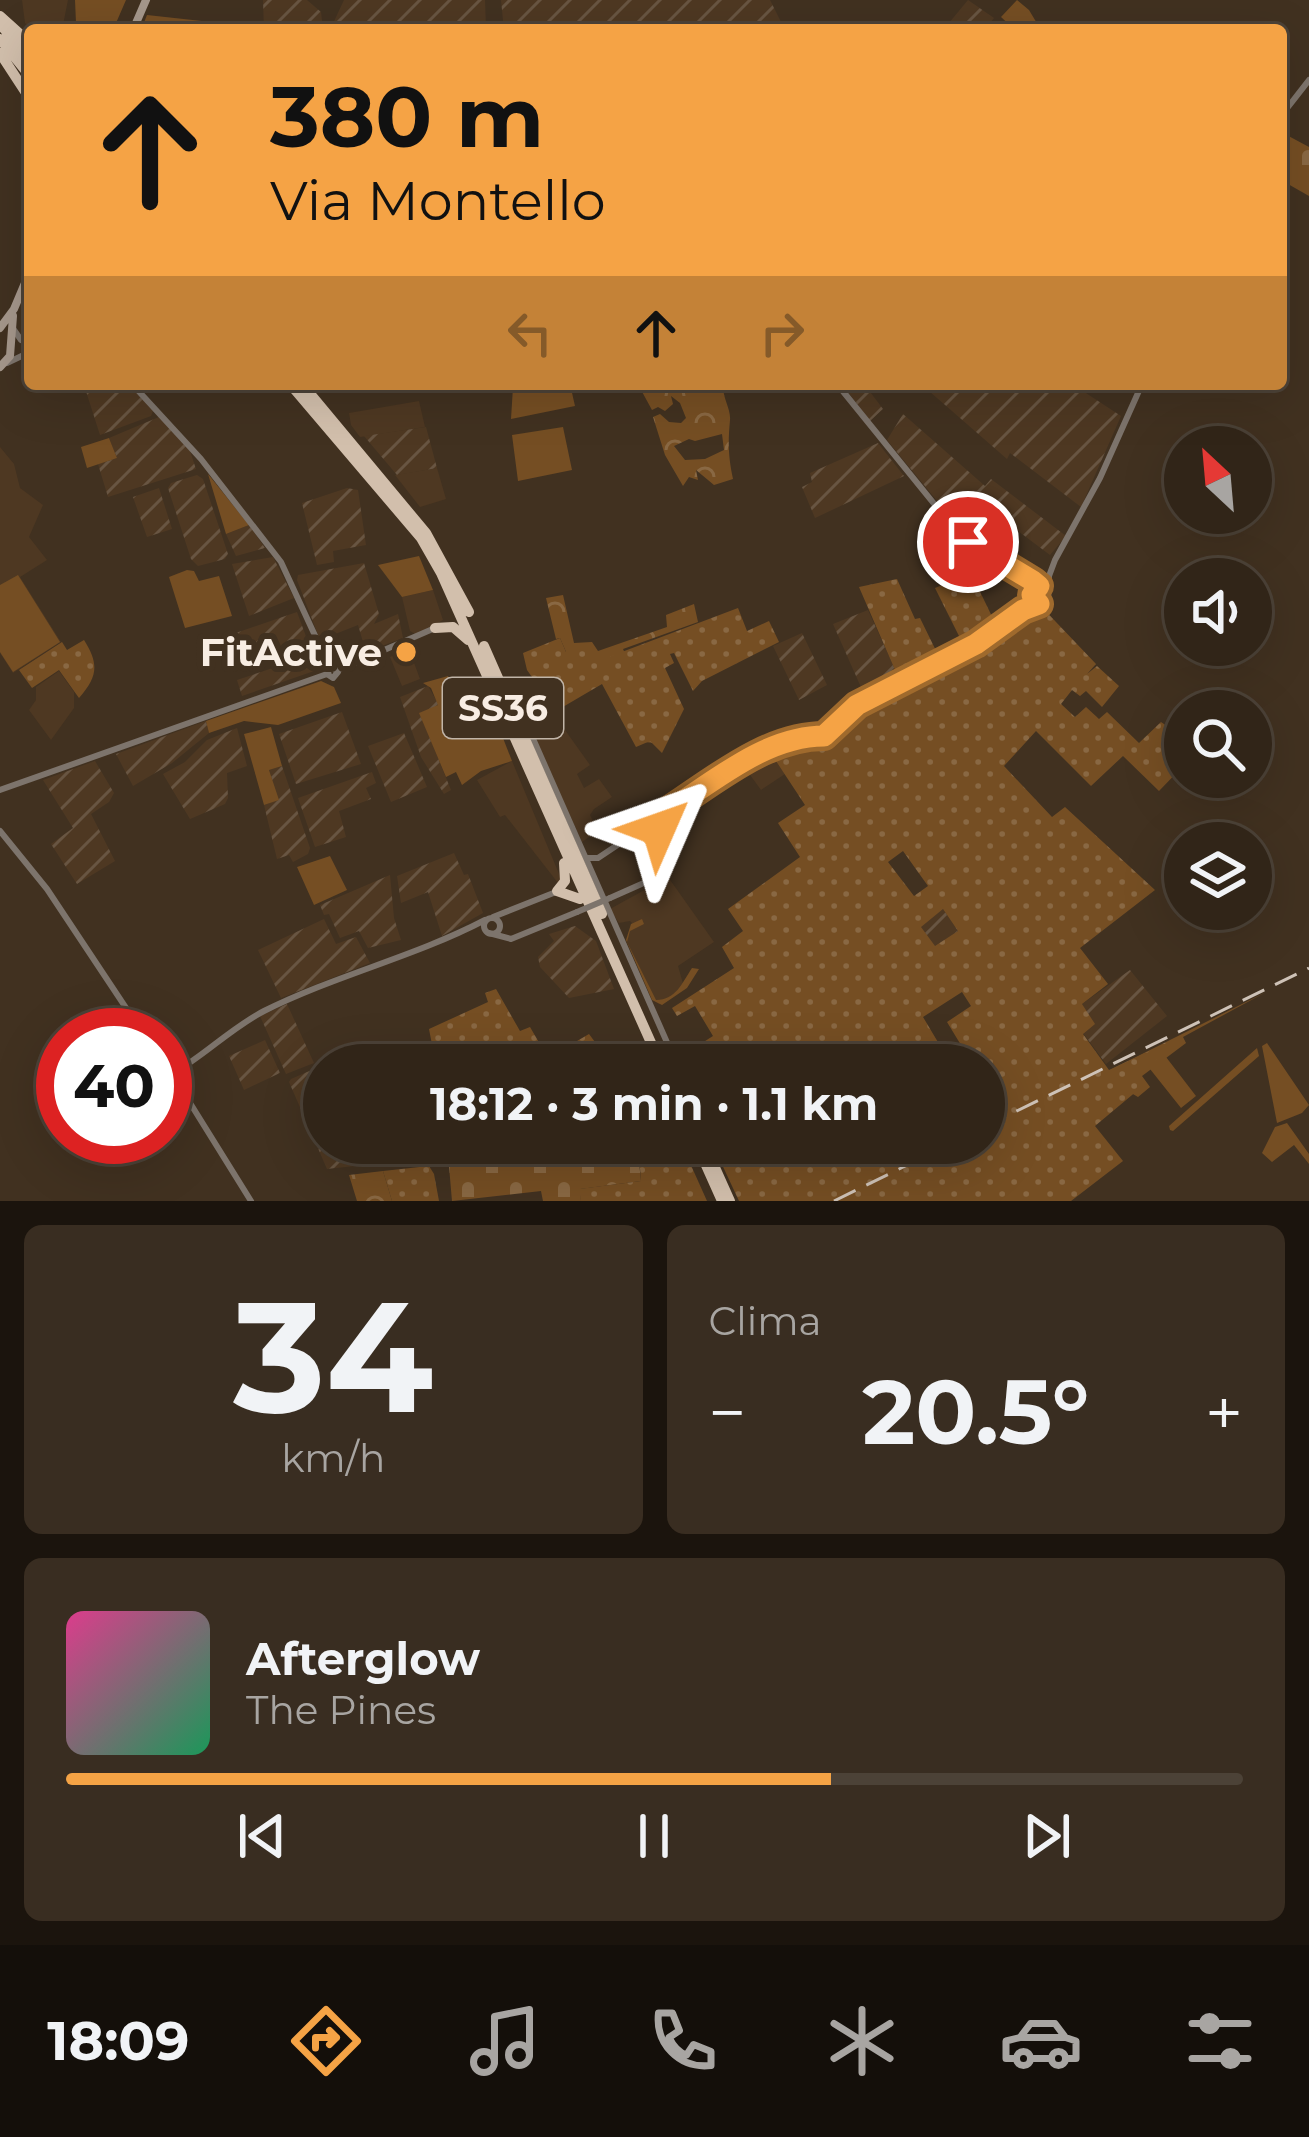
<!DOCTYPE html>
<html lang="it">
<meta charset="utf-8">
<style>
body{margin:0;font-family:Montserrat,sans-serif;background:#392d21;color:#f1f3f6;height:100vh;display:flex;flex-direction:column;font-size:45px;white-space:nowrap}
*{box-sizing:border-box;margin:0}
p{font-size:39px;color:#a8a5a2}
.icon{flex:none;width:66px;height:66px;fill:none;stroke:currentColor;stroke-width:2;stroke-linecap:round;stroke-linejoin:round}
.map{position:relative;height:1201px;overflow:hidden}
.sheet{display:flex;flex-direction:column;gap:24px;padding:24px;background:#1b140d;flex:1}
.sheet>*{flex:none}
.top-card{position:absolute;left:24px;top:24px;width:1263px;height:366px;border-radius:12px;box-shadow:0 12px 48px #0002,0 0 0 3px #4c4237;background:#f5a345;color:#111;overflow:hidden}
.needle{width:78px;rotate:334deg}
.buttons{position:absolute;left:1164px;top:426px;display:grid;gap:24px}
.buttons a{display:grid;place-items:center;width:108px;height:108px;border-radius:50%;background:#312518;box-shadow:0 12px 48px #0002,0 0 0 3px #4c4237;font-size:60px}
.speed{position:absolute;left:36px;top:1008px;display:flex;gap:24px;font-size:60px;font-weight:700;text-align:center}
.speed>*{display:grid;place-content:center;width:156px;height:156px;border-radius:50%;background:#312518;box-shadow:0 12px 48px #0002,0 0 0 3px #4c4237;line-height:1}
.speed .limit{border:18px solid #d22;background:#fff;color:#111}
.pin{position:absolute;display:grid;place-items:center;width:102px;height:102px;color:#fff;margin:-51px;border:6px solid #fff;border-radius:50%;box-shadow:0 3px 12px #0007}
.me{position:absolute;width:132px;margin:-66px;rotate:47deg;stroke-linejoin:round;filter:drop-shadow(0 0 9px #0008)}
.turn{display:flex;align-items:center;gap:42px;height:252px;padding:0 48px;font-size:54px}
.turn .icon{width:156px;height:156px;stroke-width:2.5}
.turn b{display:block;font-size:84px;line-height:102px}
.lanes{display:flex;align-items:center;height:114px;padding:0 48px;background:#0003;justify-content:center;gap:60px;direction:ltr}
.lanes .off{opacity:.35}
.big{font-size:90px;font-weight:700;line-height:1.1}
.sheet .widget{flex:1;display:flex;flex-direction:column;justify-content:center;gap:18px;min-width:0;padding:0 42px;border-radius:18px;background:#392d21}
.sheet .dial{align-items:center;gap:0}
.dial b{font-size:156px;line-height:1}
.song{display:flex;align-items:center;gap:36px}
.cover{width:144px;height:144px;border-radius:18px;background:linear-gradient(135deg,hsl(330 70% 55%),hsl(150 70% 35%))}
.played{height:12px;border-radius:6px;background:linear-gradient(90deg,#f5a345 65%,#4c4237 65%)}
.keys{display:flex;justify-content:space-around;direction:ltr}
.heat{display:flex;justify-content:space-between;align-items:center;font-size:66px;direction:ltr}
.sheet .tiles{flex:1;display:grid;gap:24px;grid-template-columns:1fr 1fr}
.widget:last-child{grid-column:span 2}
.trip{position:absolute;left:303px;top:1044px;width:702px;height:120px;border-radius:60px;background:#312518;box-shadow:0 12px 48px #0002,0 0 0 3px #4c4237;font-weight:700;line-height:120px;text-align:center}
.menu{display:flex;height:192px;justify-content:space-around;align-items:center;background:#140f0a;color:#a8a5a2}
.menu .icon{width:84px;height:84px}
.menu .on{color:#f5a345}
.menu b{font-size:54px;color:#f1f3f6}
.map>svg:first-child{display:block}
.built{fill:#4e3822}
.industrial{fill:url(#industrial-furrows)}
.green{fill:#754e23}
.forest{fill:url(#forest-crowns);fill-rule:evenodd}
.cemetery{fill:url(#cemetery-stones)}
.park{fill:url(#park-dots);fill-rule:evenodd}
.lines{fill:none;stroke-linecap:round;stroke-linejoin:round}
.tertiary{stroke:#7d746c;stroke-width:6}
.secondary{stroke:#a5978b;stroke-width:8}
.trunk{stroke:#d2bfac;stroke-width:10}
.rail{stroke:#cec2b7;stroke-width:3;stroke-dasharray:24 12;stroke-linecap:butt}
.tertiary-bridge{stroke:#7d746c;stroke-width:6}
.route-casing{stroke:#9f6a2d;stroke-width:30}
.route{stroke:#f5a345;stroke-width:21}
.poi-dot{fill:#f5a345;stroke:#413120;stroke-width:4.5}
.labels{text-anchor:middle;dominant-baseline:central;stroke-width:12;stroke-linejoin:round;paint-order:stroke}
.shield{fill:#413120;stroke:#c1b5a8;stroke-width:3}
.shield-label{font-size:36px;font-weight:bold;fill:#f8ede3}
.poi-label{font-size:39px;font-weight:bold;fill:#f8ede3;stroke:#413120;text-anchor:end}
</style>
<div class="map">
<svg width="1309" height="1201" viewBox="0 0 1309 1201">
<defs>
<pattern id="industrial-furrows" width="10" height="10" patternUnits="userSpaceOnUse" patternTransform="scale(3)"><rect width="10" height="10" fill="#4e3822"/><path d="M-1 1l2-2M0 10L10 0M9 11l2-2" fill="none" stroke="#685542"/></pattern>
<pattern id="forest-crowns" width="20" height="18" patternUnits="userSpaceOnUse" patternTransform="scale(3)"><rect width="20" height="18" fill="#754e23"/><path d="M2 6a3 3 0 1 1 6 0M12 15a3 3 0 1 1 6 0" fill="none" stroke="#896843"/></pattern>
<pattern id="cemetery-stones" width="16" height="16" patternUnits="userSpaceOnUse" patternTransform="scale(3)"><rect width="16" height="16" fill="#754e23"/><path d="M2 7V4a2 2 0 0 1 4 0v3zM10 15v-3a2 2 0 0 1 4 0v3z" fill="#896843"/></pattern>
<pattern id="park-dots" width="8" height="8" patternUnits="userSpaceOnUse" patternTransform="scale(3)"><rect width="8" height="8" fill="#754e23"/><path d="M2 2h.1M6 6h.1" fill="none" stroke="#896843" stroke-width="1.8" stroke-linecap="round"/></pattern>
</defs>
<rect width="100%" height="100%" fill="#413120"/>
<path class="built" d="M22 0H68L62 30H32L25 23Z
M419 401 425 427 360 437 351 425 349 413Z
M0 447 14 464 20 488 43 505 29 537 47 560 20 577 61 642 13 673 0 653Z
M437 468 446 499 420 507 395 475Z
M433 590 443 620 417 635 410 631 402 597Z
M409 649 420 679 402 686 390 657Z
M59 671 74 692V708L51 740 29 710 36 700V687Z
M543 707 550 709 590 765 577 774 584 788 599 779 612 797 594 809 590 815 598 831 582 842 531 729 533 714Z
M772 755 785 774 761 790 745 768Z
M512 761 562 881 558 883 505 815 500 817 477 780Z
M668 877 714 942 678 966 684 987 659 1004 653 1000 626 940 633 924 630 921 619 923 610 909Z"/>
<path class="industrial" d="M263 0H307L321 12 323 30H264Z
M344 0H485L486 30H330Z
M501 0H770L785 30H504Z
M968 0 994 18 984 30H957L949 23Z
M128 384 153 411 151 416 100 435 84 385Z
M842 384H864L883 409 870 421Z
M921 384H1072L1121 416 1081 507 1010 453 1007 459Z
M903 414 985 486 991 479 1066 536 1050 555 1010 525 989 553 966 536 887 440Z
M159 417 190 451 196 469 108 497 98 464 117 458 109 438Z
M426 427 437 468 397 475 364 436Z
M878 443 904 476 815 518 802 487 812 482 810 473Z
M197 475 203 479 228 554 225 559 198 566 191 559 168 488 171 483Z
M159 488 172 529 147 537 133 497Z
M347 488 358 490 366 545 333 551 334 562 317 565 302 503Z
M249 525 265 548 236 556 226 534Z
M273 557 294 598 249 616 232 564Z
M364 563 379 614 374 624 398 614 403 638 366 652 358 625 320 640 297 580 298 575Z
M868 610 898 676 864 694 833 624Z
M297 612 308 642 241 666 235 663 227 641 230 635Z
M802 633 827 685 799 700 773 646Z
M312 655 317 670 242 696 237 680Z
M428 686 439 705 420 714 451 790 444 794 421 757 400 697Z
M342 712 361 764 296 784 279 734Z
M206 721 209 733 172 763 133 786 116 754Z
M237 728 247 766 227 773 228 798 225 804 190 819 163 774 185 762 207 740Z
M404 733 427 787 391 802 368 746Z
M95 761 114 793 109 802 91 814 115 861 77 884 51 844 73 828 43 780Z
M282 766 310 848 308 854 293 862 289 855 277 859 264 805 278 800 269 770Z
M372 772 376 783 366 788 371 799 339 811 346 837 315 847 298 798Z
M454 853 464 875 468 874 483 913 442 936 428 892 401 903 397 876Z
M390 875 394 918 401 940 368 948 359 931 340 938 329 914 324 915 320 905Z
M943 909 958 931 935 947 920 926Z
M324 919 336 944 356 937 370 963 281 998 258 950Z
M575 926 596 941 614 989 569 998 540 967 538 957 554 941 549 934Z
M1130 970 1167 1016 1106 1064 1083 1033 1094 1024 1082 1004Z
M287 1004 314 1063 286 1074 260 1016Z
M265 1040 280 1073 244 1090 229 1056Z
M350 1054 355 1065H324V1143H403L409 1160 327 1169 289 1082 291 1079 307 1072Z"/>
<path class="green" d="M75 0H126L113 30H85L76 23Z
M1017 0 1029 10 1041 30H1015L1001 17Z
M147 15 211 22V30H141Z
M524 384H570L575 406 511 419 513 387Z
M563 427 572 470 518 481 512 435Z
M109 438 117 458 87 468 81 447Z
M208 474 249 525 226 534Z
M419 556 433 590 402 597 378 565Z
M187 570 194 571 199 581 219 576 232 616 185 628 169 577Z
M18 575 60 642 13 672 0 652V585Z
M448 676 469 724 494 715 512 761 481 771 462 785 456 772 446 777 419 713 438 705 431 688 423 683Z
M321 681 334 687 341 703 278 725 244 721 209 733 206 721Z
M271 727 282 766 269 770 279 800 264 805 244 734Z
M330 856 347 890 314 905 297 867Z
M642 919 644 924 630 931 627 942 656 1000C676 1000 682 983 692 968L699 969 687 988 662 1005 652 1000 626 940 631 924Z
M1267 1043 1309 1105 1302 1113 1277 1123 1262 1046Z
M1257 1048 1259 1056 1173 1131 1170 1130 1169 1126Z
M1166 1057 1196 1096 1181 1108 1150 1069Z
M1287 1123 1309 1154V1164L1294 1145 1272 1162 1262 1153 1275 1127Z"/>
<path class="forest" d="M629 384H723C722 397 731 409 730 420 728 441 728 456 733 479L714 485 696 470 698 480 689 477 683 486 665 455 653 417 660 414 669 422 681 423 686 418 680 403 671 396 673 404 665 411 658 407 652 410 640 388 632 391ZM722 434 724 450 705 459 685 460 674 446 689 439 695 441Z
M563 595 574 643 592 642 598 651 667 627 666 615 694 604 698 622 623 649 666 744 644 742 602 683 584 693 560 638 556 639 546 598Z
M1266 992 1183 1037 1186 1043 1142 1076 1150 1087 1138 1097 1100 1075Z
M383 1171 392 1201H357L349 1175Z"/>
<path class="cemetery" d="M1281 132 1309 147V196L1281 180Z
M447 1143H637L641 1181 580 1189 581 1201H543L541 1191 452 1201Z"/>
<path class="park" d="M971 573 999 631 1036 601 1096 664 1087 674 1097 666 1119 686 1102 707 1086 691 1080 696 1072 690 1061 704 1075 717 1086 707 1099 719 1107 712 1139 743 1161 722C1177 733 1185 744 1185 764L1159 791 1123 756 1091 786 1036 731 1004 766 1052 817 1065 807 1155 890 1080 948 1108 984 1082 1004 1095 1024 1083 1034 1109 1070 1160 1046 1164 1053 1137 1075 1144 1085 1095 1126 1123 1161 1071 1201H739L712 1143H984V1065H679L677 1059 713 1036 695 1006 677 1016 672 1008 734 968 722 947 743 931 728 909 800 857 778 823 805 805 772 755 800 739 820 740 828 736 851 713 902 686 859 587 897 579 915 619 920 618 943 665 967 652 935 588ZM903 851 928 886 914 896 888 862ZM943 909 958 931 935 946 921 927ZM962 992 971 1006 947 1022 964 1050 948 1059 923 1017Z
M738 608 747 631 769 621 779 642 702 681 693 691 674 653 670 654 674 663 665 668 684 709 662 753 650 741 636 747 602 684 556 711 527 670 523 653 560 638 566 652 590 646 598 661Z
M84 640C99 664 98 676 79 698L59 670 32 688 19 670 62 642 67 650Z
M496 989 520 1031 530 1027 548 1058 589 1034 612 1065H436L429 1029 488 1002 485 993Z
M638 1143H681L707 1201H581L579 1189 641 1181Z
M429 1166 434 1174 439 1201H392L383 1171Z"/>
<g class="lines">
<path class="tertiary" d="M1281 116 1309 80
M12 327 21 340 30 344
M7 363 30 352
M132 384 201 459 281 562 330 668
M837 384 961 537 1039 586
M1025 608 1034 589 1041 586
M331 667 338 672 333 678 327 674Z
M338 670 435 628
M527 725 673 1056
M803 736H824L836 721
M0 790 327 674
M655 820 728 771 976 644 1029 606 1048 602 1049 576 1055 560 1100 478 1142 384
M0 831 47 889 144 1035
M588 858H598L649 824
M610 898 664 874C680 855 669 836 655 820
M493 917 556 892
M484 926a8 8 0 1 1 16 0a8 8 0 1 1-16 0Z
M489 933 511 939 577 912
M165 1065 185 1064
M172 1074C204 1056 231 1028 264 1011 336 975 414 957 485 920
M172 1074 251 1201"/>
<path class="secondary" d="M133 30 146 0
M0 328 14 309 30 271
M0 367 10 356 13 316"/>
<path class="trunk" d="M0 16 30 43
M0 24 30 60
M0 39 30 76
M0 53 30 99
M290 384 421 538 441 573 661 1065
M302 384 426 533 469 612
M435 628 453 627 468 640
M484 646 602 914
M564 863 565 881 557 891 580 899
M673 1056 676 1065
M696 1143 722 1201
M704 1143 730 1201"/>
<path class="rail" d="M984 1127 1309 968
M834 1201 952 1143"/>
<path class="tertiary-bridge" d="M577 912 610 898"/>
</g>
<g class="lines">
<defs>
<path id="route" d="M659 829 663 814C712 783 765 736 824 736L857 705 976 644 1023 610 1039 604 1032 595 1039 586 1033 581 968 542"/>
</defs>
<use href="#route" class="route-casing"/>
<use href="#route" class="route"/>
</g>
<circle class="poi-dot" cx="406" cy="652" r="12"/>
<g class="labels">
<rect class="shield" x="443" y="678" width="120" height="60" rx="9"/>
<g class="shield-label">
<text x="503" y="708">SS36</text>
</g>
<g class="poi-label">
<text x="382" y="652">FitActive</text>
</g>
</g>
</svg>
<div class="buttons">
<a><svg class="needle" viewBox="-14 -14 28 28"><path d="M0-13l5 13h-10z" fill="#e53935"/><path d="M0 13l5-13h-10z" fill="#a8a5a2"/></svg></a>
<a><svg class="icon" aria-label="sound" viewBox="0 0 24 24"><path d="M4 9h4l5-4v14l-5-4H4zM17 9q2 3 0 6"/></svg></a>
<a><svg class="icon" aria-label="search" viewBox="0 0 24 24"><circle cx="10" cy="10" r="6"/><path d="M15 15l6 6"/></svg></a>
<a><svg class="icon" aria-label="layers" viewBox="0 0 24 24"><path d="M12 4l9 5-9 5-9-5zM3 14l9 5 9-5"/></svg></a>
</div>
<div class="speed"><div class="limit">40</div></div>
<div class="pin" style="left:968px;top:542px;background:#d93025"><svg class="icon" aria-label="arrive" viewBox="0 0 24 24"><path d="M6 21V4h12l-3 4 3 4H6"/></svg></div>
<svg class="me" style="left:659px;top:829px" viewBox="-20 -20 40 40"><path d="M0-17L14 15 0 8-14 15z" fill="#f5a345" stroke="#fff" stroke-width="4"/></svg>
<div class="trip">18:12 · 3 min · 1.1 km</div>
<div class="top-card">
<div class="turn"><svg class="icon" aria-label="ahead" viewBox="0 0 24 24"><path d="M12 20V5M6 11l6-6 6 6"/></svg><div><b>380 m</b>Via Montello</div></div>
<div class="lanes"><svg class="icon off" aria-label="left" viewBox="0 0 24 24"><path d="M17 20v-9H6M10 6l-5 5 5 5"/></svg><svg class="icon" aria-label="ahead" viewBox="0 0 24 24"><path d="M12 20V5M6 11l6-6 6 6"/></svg><svg class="icon off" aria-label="right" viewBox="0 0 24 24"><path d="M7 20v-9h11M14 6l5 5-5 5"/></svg></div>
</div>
</div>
<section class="sheet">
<div class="tiles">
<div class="widget dial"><b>34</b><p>km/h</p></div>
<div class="widget"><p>Clima</p>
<div class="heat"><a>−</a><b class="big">20.5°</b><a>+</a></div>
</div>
<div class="widget">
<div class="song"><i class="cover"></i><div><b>Afterglow</b><p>The Pines</p></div></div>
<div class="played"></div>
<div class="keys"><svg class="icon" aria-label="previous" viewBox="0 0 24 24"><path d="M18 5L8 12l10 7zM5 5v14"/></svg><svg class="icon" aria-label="pause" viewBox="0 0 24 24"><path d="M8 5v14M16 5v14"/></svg><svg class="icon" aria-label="next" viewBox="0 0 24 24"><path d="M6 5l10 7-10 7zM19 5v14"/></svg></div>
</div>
</div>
</section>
<nav class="menu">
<b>18:09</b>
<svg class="icon on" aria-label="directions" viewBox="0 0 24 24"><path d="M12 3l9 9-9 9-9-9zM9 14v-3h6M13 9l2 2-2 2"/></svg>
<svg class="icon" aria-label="music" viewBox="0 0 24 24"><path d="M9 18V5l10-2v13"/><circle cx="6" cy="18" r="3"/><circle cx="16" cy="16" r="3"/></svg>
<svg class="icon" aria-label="phone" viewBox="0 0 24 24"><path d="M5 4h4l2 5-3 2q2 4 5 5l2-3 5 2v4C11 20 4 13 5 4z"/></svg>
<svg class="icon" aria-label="climate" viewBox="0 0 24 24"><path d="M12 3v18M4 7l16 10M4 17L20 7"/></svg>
<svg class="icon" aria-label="car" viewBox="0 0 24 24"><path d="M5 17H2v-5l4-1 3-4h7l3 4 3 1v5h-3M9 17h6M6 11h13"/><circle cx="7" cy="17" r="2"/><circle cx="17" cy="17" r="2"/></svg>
<svg class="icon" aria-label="filters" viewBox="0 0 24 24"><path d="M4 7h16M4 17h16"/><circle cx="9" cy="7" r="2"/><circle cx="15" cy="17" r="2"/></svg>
</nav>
